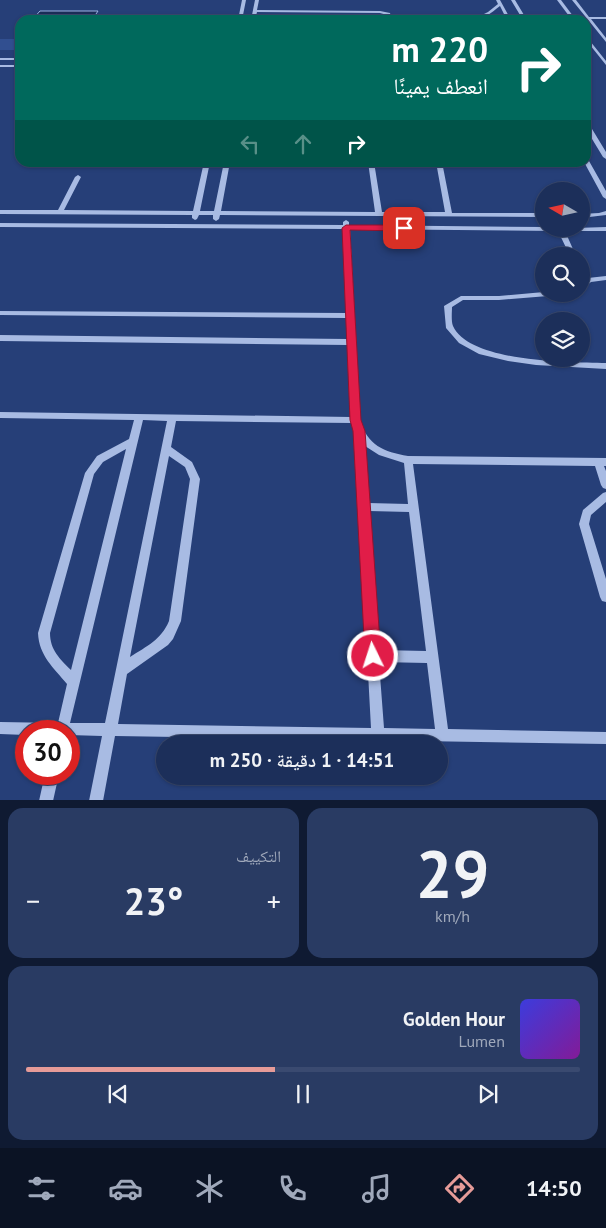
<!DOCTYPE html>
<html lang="ar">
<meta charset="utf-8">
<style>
body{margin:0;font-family:"PT Sans","Noto Naskh Arabic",sans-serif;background:#293b63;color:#f1f3f6;direction:rtl;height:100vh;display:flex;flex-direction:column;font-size:19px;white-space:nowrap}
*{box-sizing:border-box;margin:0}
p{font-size:16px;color:#a0a9bb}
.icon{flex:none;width:28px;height:28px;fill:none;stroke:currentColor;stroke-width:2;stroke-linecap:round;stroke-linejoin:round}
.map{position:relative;height:800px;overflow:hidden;direction:ltr}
.side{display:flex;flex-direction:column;gap:8px;padding:8px;background:#0f1a32;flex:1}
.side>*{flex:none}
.guide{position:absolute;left:15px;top:15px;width:576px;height:152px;border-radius:15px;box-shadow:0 1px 4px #0004,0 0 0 1px #3a4a70;direction:rtl;background:#00695c;color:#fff;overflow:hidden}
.needle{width:32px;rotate:279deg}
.tools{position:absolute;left:535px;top:182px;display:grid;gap:10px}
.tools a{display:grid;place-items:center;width:55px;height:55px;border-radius:50%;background:#1c2f5a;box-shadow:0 1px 4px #0004,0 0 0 1px #3a4a70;font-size:25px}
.speed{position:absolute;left:15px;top:720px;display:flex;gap:10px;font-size:25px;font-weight:700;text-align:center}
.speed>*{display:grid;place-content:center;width:65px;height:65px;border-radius:50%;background:#1c2f5a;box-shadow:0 1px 4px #0004,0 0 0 1px #3a4a70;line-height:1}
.speed .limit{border:8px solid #d22;background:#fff;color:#111}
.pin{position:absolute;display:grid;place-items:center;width:42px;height:42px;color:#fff;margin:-21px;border-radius:10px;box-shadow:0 2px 8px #0006}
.me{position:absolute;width:55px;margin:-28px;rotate:356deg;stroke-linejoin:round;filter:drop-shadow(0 0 4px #0008)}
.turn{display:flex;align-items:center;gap:18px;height:105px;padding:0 20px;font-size:22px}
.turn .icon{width:65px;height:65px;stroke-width:2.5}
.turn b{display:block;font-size:35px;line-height:42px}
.lanes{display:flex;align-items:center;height:48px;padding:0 20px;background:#0003;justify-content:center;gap:25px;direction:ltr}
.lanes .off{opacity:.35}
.big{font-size:38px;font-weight:600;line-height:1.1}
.side .widget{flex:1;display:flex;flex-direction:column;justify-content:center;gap:8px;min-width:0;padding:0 18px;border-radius:15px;background:#293b63}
.side .dial{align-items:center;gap:0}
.dial b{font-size:65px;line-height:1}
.song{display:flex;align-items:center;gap:15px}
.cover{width:60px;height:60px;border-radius:8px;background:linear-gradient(135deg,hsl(240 70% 55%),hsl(290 70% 35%))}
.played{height:5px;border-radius:2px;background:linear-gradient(90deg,#e69b98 45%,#3a4a70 45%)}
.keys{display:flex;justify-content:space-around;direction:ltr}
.heat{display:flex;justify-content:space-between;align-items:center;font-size:28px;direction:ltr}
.side .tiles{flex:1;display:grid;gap:8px;grid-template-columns:1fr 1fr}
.widget:last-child{grid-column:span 2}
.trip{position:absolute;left:156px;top:735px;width:292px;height:50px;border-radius:25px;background:#1c2f5a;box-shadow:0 1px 4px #0004,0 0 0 1px #3a4a70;font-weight:600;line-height:50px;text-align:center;direction:rtl}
.tabs{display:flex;height:80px;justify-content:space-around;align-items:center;background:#0b1324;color:#a0a9bb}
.tabs .icon{width:35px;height:35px}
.tabs .active{color:#e69b98}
.tabs b{font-size:22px;color:#f1f3f6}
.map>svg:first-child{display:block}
.green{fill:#314f90}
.water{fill:#1a2d59;stroke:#9db4e3}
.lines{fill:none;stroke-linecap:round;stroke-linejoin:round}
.minor{fill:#a8bbe3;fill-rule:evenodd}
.route{fill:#e11d48;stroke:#92132f}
</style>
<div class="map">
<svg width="606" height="801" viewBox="0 0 606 801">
<rect width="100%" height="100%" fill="#263f78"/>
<path class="green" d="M0 39H20V50H0Z"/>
<path class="water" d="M40 11H98L92 20H32Z"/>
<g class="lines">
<path class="minor" d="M242 0H246L242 20H238Z
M255 0H259L257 10 380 11 390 13 392 20H388L387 15 380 13 257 12 255 20H251Z
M496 0H500L511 20H507L500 6C491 13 483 20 472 20L488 12 498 4Z
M511 0H515L527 20H523Z
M557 0H561L576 20H572Z
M572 0H576L589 17H606V19H591L606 38V42Z
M586 36 606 61V65L586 40Z
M0 58H20V60H0Z
M0 65H20V67H0Z
M586 122 589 124 606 152V159L603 157 586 129Z
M586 159 589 161 606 191V199L603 197 584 162H586Z
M204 162H210L200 211H214L224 162H230L221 211 375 212 368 162H374L382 212H445L436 162H442L452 213H544V217L220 215 219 219 216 221 213 219V215H199L197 219 195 220 192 218V215L0 214V210H58L75 177 78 175 81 177 64 210 193 211Z
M606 211V215L581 218V214L599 213Z
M346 220 349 222V225L544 227V229L606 227V231H565L576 256H570L558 231 350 229 360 420C367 445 384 452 408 456L606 458V466H604L606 471V489L603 488 601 485 595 466 413 464 448 729 606 732V744L115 736 103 801H89L102 736 69 735V731H26V735L0 734V722L58 723 67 684C54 668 39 656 38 633L85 473 97 456 129 439 134 420 0 418V412L351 417 348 345 0 341V335L348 339 347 318 0 315V311L347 313 343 229 0 227V223L343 225V222ZM143 420 167 421 105 723H70ZM176 421 352 423 355 431 371 728 118 724 127 674 168 645 173 639 181 621 200 479 192 462 171 447ZM365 446 379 455 404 463 408 504 368 503ZM126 449 71 670C60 659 50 650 50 633L94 474 103 462ZM169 456 185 467 190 479 169 621C161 640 147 646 130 657ZM369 511 409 512 426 651 379 650ZM379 662 427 663 435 729 384 728Z
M581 271H584L588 278 606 276V280L591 282 581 290Z
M544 292V294H552L548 296 499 300H463L452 307C452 312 451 321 453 326 470 363 571 362 606 363V369L536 365 508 361 479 354 459 343 446 328 444 306 461 296H499Z
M606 492V502L591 515 589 524 606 579V602L602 601 600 597 579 524 583 510 603 493Z
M45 774H59L53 801H39Z"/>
</g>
<path class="route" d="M346 225H404L409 228 404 231 350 230 361 420 365 431 381 656 378 662 373 664 367 662 365 656 353 431 350 420 342 228Z"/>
</svg>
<div class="tools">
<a><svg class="needle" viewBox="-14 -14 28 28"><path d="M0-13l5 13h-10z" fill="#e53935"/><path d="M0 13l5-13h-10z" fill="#a0a9bb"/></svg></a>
<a><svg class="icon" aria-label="search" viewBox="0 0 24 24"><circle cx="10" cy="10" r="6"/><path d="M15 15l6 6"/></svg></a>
<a><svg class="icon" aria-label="layers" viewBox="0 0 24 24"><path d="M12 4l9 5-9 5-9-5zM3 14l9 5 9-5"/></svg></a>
</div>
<div class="speed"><div class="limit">30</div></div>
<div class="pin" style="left:404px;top:228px;background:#d93025"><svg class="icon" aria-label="arrive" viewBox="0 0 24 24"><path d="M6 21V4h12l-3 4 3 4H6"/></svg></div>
<svg class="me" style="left:373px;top:656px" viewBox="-20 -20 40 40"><circle r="17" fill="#e11d48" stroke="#fff" stroke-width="3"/><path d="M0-11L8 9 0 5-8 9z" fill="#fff"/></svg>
<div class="trip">14:51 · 1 دقيقة · 250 m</div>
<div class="guide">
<div class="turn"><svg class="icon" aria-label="right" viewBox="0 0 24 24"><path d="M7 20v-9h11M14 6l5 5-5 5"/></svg><div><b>220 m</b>انعطف يمينًا</div></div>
<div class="lanes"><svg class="icon off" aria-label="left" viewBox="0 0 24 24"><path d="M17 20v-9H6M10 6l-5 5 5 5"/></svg><svg class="icon off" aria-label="ahead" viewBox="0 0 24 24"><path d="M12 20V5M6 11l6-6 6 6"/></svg><svg class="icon" aria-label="right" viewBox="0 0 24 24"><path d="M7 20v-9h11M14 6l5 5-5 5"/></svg></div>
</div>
</div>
<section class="side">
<div class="tiles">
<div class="widget dial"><b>29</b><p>km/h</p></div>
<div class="widget"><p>التكييف</p>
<div class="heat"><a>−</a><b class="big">23°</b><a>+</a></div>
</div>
<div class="widget">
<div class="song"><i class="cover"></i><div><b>Golden Hour</b><p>Lumen</p></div></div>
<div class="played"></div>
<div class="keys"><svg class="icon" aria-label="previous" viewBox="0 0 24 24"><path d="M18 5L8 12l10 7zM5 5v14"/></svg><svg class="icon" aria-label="pause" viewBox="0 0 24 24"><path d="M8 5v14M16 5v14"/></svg><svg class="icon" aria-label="next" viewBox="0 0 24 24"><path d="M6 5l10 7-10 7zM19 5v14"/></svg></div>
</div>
</div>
</section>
<nav class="tabs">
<b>14:50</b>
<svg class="icon active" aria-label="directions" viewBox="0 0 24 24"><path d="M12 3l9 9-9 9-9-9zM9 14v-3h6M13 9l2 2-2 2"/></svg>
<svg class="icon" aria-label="music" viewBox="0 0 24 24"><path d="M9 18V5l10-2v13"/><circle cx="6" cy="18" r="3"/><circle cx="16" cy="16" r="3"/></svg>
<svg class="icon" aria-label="phone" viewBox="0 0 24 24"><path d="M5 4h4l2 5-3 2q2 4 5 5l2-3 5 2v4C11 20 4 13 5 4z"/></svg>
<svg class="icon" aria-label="climate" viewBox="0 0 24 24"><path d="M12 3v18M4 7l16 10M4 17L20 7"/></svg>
<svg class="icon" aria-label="car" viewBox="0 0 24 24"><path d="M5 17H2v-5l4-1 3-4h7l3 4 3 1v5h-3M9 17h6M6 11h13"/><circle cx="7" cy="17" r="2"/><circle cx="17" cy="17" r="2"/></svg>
<svg class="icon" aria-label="filters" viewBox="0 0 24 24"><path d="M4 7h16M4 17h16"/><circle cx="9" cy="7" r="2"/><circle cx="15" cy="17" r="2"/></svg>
</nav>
